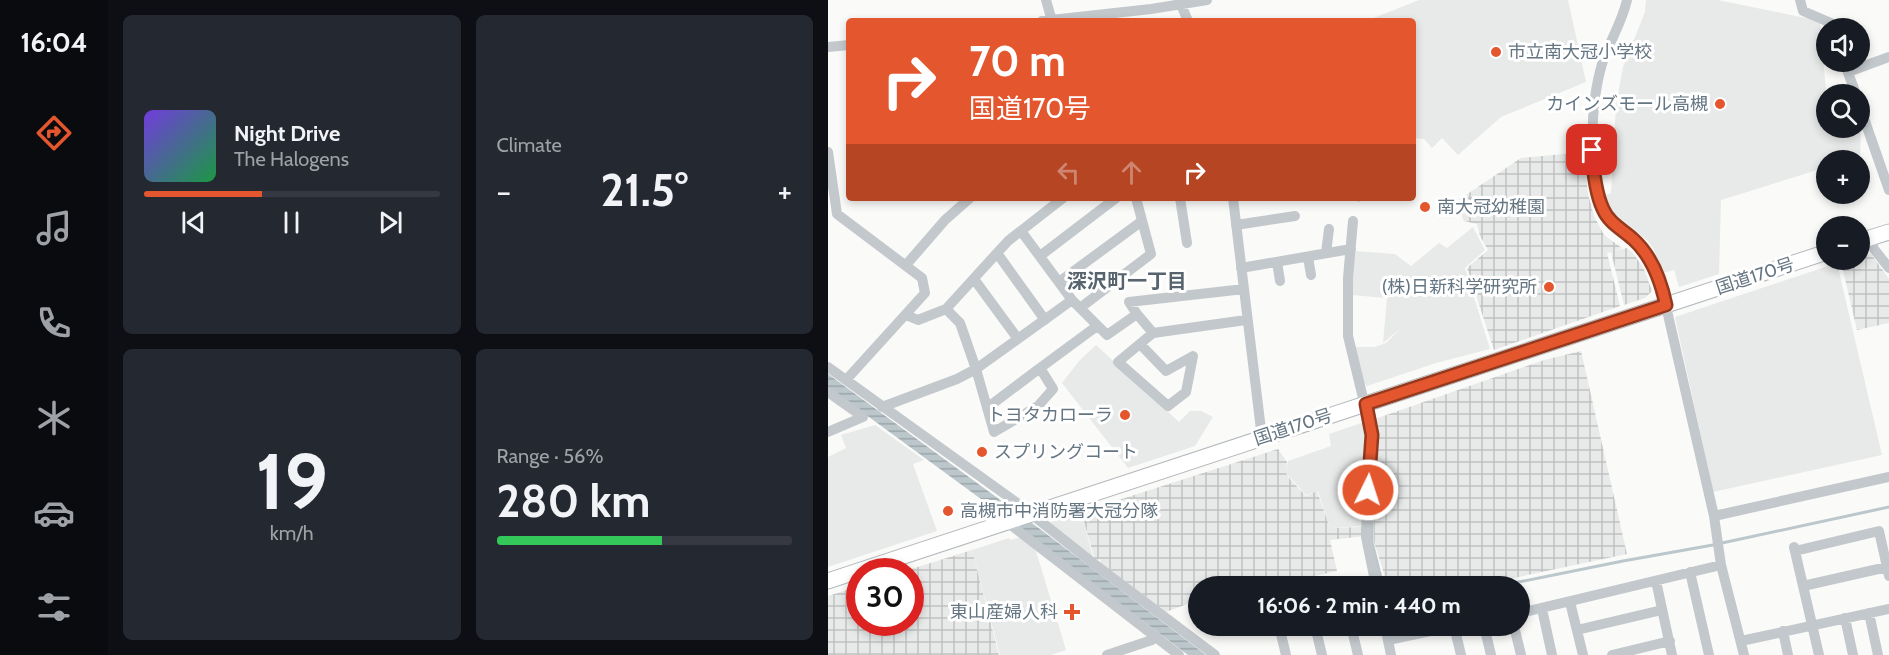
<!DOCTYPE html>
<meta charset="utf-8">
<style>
body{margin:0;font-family:Cabin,"Noto Sans JP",sans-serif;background:#242831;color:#f1f3f6;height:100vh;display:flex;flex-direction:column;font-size:22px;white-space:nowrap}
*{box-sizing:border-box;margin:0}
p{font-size:20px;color:#9ea1a6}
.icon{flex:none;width:33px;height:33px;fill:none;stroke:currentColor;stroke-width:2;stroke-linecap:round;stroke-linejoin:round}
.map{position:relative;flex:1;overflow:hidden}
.side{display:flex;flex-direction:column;gap:15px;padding:15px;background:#0d0f14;width:720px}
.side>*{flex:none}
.guide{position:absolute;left:18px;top:18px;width:570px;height:183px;border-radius:6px;box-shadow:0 3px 9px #0003;background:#e4572e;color:#fff;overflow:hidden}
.buttons{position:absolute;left:988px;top:18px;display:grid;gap:12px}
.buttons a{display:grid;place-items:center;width:54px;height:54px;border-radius:50%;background:#171b24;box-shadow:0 3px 9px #0003;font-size:30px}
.speed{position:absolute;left:18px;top:558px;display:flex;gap:12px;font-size:30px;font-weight:700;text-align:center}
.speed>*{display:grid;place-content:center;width:78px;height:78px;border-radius:50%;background:#171b24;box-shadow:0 3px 9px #0003;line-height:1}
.speed .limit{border:9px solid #d22;background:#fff;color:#111}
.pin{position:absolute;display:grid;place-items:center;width:51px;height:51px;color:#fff;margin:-26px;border-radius:12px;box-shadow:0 3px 9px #0006}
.me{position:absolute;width:66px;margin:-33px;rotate:4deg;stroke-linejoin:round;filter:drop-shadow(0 0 4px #0008)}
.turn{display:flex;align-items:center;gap:21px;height:126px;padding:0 24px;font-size:27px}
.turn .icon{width:78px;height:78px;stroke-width:2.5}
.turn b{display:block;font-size:42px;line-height:51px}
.lanes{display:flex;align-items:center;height:57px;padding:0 24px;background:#0003;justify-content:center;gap:30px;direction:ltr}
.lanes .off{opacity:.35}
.big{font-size:45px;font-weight:800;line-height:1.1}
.side .tile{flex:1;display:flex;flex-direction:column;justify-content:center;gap:9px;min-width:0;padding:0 21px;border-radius:9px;background:#242831}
.side .dial{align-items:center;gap:0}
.dial b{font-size:78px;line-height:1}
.song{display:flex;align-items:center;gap:18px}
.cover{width:72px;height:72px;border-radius:9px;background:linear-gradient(135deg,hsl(260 70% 55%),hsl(140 70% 35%))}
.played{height:6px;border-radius:3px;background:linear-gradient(90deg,#e4572e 40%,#363941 40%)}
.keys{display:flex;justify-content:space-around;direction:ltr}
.heat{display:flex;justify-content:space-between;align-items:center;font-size:33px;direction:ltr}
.charge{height:9px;border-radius:4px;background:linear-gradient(90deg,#34c759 56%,#363941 0)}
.side .tiles{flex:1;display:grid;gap:15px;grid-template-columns:repeat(2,1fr)}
.trip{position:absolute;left:360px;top:576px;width:342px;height:60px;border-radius:30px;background:#171b24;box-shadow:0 3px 9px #0003;font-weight:800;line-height:60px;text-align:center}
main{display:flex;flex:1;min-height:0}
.dock{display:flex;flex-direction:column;width:108px;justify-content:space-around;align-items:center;background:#090b0e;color:#9ea1a6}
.dock .icon{width:42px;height:42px}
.dock .current{color:#e4572e}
.dock b{font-size:27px;color:#f1f3f6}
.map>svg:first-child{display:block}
.built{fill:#e8e9e9}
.industrial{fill:url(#industrial-grid)}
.water{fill:url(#water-rules)}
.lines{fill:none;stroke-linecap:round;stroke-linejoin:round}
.stream{stroke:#bbc7cb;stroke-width:3}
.highway-casing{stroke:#b4b9bd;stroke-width:17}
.minor{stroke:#c3c8cc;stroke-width:10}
.highway{stroke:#fff;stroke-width:15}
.route-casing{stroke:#94391e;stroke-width:15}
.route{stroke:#e4572e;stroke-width:10}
.poi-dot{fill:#e4572e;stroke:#fff;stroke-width:2}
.labels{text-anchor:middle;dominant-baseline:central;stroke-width:6;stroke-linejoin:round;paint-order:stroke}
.poi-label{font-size:18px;fill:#657683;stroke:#fff;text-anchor:start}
.street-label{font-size:18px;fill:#657683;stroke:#fff}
.neighbourhood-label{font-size:20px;font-weight:bold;fill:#57646e;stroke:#fff}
</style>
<main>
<nav class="dock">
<b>16:04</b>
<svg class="icon current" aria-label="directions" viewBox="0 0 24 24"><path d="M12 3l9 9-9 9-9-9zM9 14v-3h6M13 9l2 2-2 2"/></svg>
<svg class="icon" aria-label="music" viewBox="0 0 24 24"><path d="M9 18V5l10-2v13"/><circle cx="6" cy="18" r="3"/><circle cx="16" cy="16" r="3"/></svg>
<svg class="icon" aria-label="phone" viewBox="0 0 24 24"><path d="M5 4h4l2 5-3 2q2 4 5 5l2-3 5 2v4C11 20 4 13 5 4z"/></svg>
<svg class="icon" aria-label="climate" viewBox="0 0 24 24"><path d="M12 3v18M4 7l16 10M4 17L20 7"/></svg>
<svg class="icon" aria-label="car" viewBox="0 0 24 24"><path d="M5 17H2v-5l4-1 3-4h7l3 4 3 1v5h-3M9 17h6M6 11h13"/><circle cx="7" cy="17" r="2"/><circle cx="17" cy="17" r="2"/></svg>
<svg class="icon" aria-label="filters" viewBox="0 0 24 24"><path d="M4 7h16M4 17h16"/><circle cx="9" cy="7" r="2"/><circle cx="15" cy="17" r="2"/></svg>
</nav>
<section class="side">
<div class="tiles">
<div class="tile">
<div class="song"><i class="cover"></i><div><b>Night Drive</b><p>The Halogens</p></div></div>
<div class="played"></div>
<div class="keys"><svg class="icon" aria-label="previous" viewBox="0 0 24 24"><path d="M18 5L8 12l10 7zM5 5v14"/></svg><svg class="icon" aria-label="pause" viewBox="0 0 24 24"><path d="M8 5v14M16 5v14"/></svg><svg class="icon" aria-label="next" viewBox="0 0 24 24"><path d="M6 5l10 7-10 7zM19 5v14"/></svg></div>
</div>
<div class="tile"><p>Climate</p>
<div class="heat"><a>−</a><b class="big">21.5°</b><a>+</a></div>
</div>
<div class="tile dial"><b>19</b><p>km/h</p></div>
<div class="tile"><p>Range · 56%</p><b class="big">280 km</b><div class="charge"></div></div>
</div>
</section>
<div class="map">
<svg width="1061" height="655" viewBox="0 0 1061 655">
<defs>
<pattern id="industrial-grid" width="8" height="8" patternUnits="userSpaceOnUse" patternTransform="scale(1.5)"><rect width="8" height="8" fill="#e8e9e9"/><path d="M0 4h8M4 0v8" fill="none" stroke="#c0c1c2"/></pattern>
<pattern id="water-rules" width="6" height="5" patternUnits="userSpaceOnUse" patternTransform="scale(1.5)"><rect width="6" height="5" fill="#bbc7cb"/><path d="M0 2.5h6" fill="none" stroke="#9ca6aa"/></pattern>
</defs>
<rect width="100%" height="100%" fill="#fafaf8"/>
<path class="built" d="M591 0H740L758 82 673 117 630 155 614 138 604 148 596 139 585 138V21H538Z
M818 0H890L992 21 999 104V128L1033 131 1032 157 1020 160H999V167L893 200 891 274 851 287 846 270 835 273 826 250 820 241 792 218 783 210 777 199 778 195 783 193 788 105 795 67 817 12Z
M645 227 657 250 637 268 662 349 608 363 539 386 536 383 526 347H547L558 343 573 328 555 343 559 298 523 295 526 251 567 254 583 266 611 243 619 248Z
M1009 263 1054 455 885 492 847 317Z
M268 345 351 422 362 411H373L385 417 367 446 300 468 234 383 251 361Z
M539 421 543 438 536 526 502 528 490 491 478 495 458 473 460 461 503 446 501 434Z
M47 425 96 460 85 464 109 531 0 567V457L18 448 13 435Z
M253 512 266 561 220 523Z
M194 537 208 551 238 650 223 655H172L144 550 181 538 182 540Z"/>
<path class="industrial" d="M756 152 760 194 766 216 776 235 794 248 786 251 799 248 805 253 816 269 824 291 817 298 796 305 783 252 779 253 792 306 666 350 639 268 660 250 652 236 649 224 636 221 633 214 634 209 629 201 693 158Z
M1043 254 1061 279V323L1029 330 1013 262 1032 260V257Z
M753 351 799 554 648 586H560L546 542 544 469 550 451 547 419 716 360Z
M450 449 459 462 458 473 462 479 478 496 489 491 502 528 535 527 537 536 502 540 509 571 442 586H370V600L338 612 273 563 272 559 267 560 253 512Z
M144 550 171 655H0V596L31 586 32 622H82V572L77 571Z"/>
<path class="water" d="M0 374 212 529 378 655H360L168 510 0 387Z"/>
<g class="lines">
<path class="stream" d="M523 198 531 200
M544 497V542L555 586
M894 543 1061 507
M671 586 795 561 885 545"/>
<defs>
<path id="highway" d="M1032 241 1061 232
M0 581 999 252"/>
</defs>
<use href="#highway" class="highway-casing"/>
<path class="minor" d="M218 0 224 21
M351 0 360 21
M799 0C794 23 781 42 774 64 763 101 759 174 775 209 782 225 799 232 810 244 823 258 829 276 835 293L886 516 893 565 916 655
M972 0 975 11 1003 23 1005 28
M214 21 323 9 379 0
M0 47 21 45
M1016 62 1028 94
M1020 72 1061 57
M1032 107 1061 190
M0 152 9 214 94 278 97 293 18 380
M352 198 359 243
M405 198 434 438
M525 221 520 278V336L544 435 540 471 538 537 548 586
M408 225 467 216
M1042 238 1046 249 1061 268
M169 253 217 320
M498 253 501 229
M212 256 288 198
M480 257 483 275
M449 262 452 281
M78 265 117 220 142 198
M413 268 523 249
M146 279 190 339
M231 282 314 221
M244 300 279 335 309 314 301 302 416 289
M252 308 323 254 308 198
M118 309 132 323 148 369 166 432 210 406 225 389 212 368 269 326
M309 314 325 333 418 320
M78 315 90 320 118 309 180 241 235 198
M312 344 338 371 365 356 358 392 340 406 290 362 325 333
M0 367 192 505 265 563 387 655
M0 392 35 417 0 432
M54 407 129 379 148 369 244 300 193 231
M159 408 212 368
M886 516 1061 477
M179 522 351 655
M966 547 991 655
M967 551 1051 531 1061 576
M862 572 881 655
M828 581 844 655
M524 586 546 580
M975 586 1059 567
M742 602 755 655
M714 609 724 655
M692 613 893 565
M1041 613 1050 655
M1017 618 1025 655
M451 626 458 655
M487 626 494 655
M523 626 530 655
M557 626 563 655
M656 626 663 655
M686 626 693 655
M749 630 834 610
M955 631 960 655
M560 640 626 626 633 655
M913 641 1061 609
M279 655 324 640 328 636
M784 655 842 641"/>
<use href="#highway" class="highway"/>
</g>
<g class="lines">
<defs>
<path id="route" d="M540 490 544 435 538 404 838 305C833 281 824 256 805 239 794 229 781 223 775 209 767 192 765 169 764 150"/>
</defs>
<use href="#route" class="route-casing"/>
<use href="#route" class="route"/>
</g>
<g class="poi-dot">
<circle cx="668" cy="52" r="6"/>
<circle cx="892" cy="104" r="6"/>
<circle cx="597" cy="207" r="6"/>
<circle cx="721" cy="287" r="6"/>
<circle cx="297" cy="415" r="6"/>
<circle cx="154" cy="452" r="6"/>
<circle cx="120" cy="511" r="6"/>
<path d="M241 603h6v6h6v6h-6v6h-6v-6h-6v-6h6z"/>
</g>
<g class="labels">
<g class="poi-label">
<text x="680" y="52">市立南大冠小学校</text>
<text x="880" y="104" text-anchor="end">カインズモール高槻</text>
<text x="609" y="207">南大冠幼稚園</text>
<text x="709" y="287" text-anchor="end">(株)日新科学研究所</text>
<text x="285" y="415" text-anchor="end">トヨタカローラ</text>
<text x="166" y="452">スプリングコート</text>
<text x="132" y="511">高槻市中消防署大冠分隊</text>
<text x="230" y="612" text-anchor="end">東山産婦人科</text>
</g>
<g class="street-label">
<text transform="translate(927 276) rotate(-18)">国道170号</text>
<text transform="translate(465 427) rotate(-18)">国道170号</text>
</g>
<g class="neighbourhood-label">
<text x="299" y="281">深沢町一丁目</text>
</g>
</g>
</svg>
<div class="buttons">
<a><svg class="icon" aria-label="sound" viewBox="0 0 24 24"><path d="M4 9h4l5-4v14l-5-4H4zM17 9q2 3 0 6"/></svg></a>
<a><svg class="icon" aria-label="search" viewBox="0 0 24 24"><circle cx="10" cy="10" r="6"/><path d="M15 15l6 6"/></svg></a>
<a>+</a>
<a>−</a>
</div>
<div class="speed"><div class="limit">30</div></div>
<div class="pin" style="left:764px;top:150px;background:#d93025"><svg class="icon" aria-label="arrive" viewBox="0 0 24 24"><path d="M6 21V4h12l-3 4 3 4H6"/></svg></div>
<svg class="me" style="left:540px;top:490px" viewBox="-20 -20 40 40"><circle r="17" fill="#e4572e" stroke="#fff" stroke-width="3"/><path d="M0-11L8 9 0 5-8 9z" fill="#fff"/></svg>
<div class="trip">16:06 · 2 min · 440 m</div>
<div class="guide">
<div class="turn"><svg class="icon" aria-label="right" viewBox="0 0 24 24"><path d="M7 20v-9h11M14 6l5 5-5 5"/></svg><div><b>70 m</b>国道170号</div></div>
<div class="lanes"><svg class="icon off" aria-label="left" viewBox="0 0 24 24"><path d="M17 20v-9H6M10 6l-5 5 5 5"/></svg><svg class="icon off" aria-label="ahead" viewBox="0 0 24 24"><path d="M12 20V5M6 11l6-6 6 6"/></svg><svg class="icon" aria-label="right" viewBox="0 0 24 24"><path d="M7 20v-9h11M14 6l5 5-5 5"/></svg></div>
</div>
</div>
</main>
